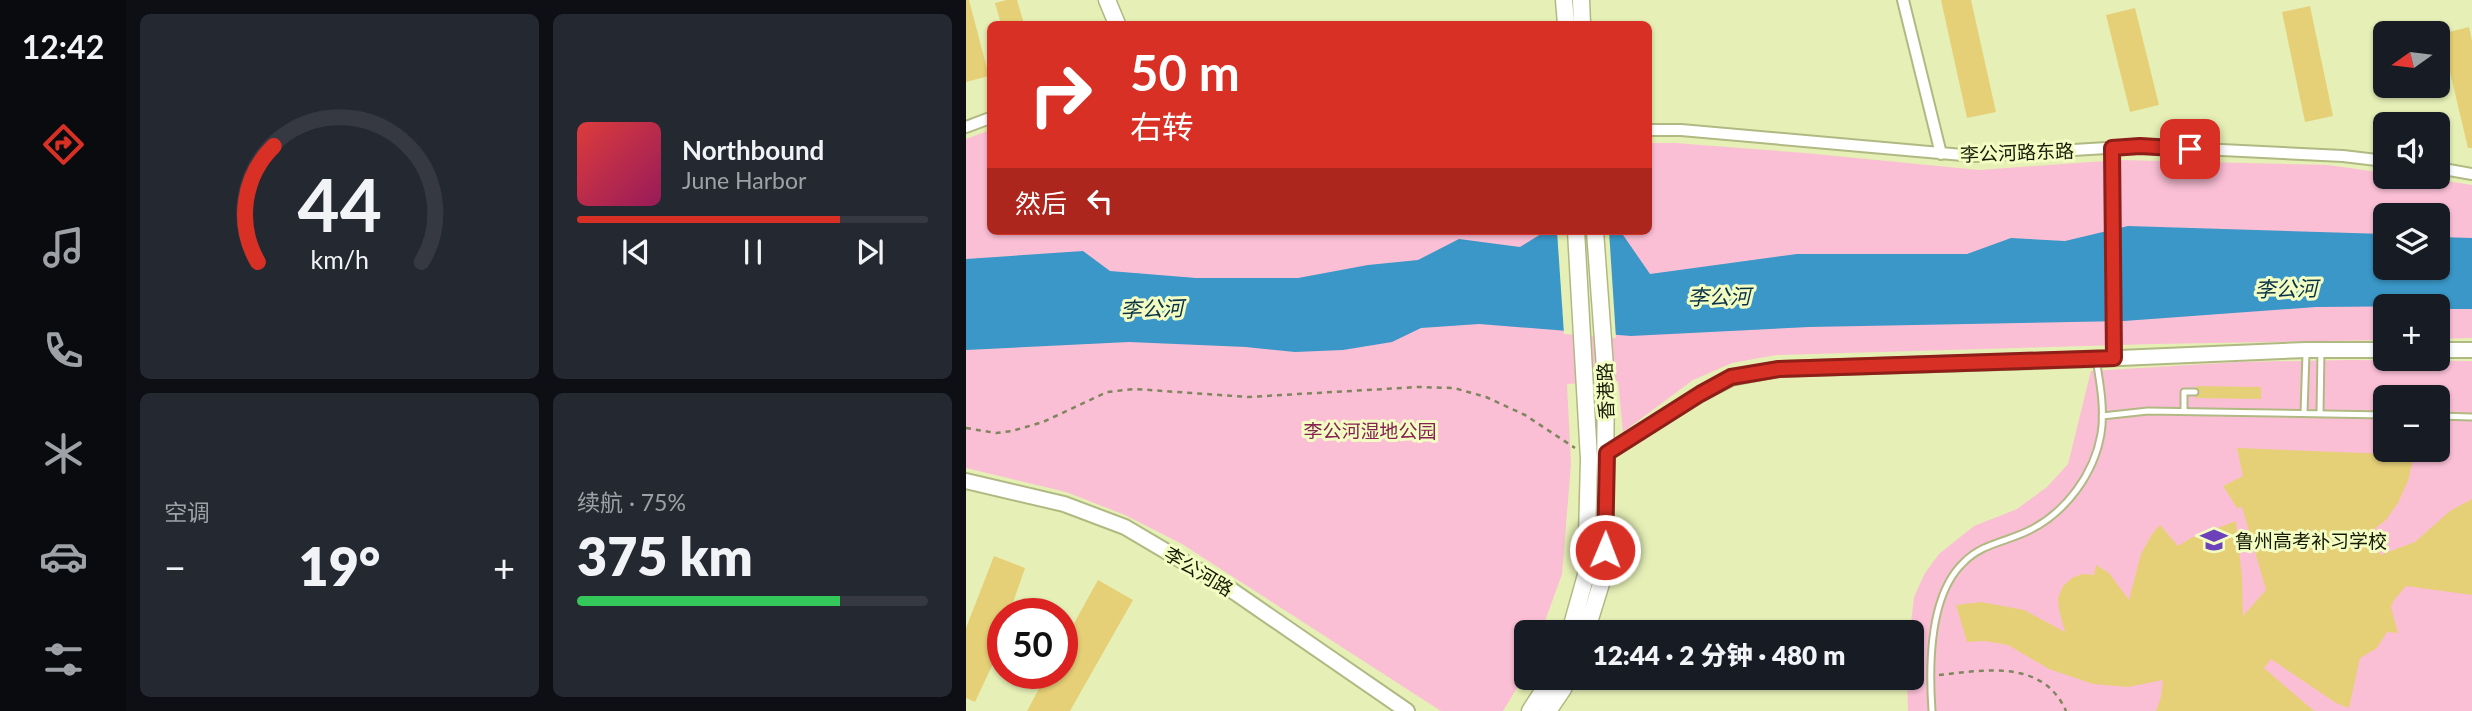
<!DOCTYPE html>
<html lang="zh">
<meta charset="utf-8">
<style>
body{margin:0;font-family:Lato,"Noto Sans SC",sans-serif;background:#242831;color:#f1f3f6;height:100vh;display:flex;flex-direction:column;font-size:26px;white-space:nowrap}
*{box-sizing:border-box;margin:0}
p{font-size:23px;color:#9ea1a6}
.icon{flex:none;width:38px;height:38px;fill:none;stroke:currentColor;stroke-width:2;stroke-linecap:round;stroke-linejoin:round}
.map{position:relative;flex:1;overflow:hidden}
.drawer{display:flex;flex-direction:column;gap:14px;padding:14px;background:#0d0f14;width:840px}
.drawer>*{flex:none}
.top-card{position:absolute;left:21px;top:21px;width:665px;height:214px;border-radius:10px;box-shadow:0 2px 5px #0004;background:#d93025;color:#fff;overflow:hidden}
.needle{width:46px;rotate:256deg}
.tools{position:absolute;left:1407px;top:21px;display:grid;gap:14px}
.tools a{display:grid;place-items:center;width:77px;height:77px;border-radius:10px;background:#171b24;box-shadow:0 2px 5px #0004;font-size:35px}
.speed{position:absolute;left:21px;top:598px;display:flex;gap:14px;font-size:35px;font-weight:700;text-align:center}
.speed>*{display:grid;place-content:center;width:91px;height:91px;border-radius:50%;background:#171b24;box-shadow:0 2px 5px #0004;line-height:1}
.speed .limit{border:10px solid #d22;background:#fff;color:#111}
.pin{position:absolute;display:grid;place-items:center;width:60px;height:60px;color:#fff;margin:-30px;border-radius:14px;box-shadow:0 4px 10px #0006}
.me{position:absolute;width:77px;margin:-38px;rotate:1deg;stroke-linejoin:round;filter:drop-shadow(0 0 5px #0008)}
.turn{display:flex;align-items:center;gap:24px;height:147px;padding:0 28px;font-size:32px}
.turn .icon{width:91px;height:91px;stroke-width:2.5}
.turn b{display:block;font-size:49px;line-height:60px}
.then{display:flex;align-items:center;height:66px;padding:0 28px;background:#0003;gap:14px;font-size:26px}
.big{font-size:52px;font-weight:800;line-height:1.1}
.drawer .tile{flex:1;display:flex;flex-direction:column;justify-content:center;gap:10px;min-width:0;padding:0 24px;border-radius:10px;background:#242831}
.drawer .dial{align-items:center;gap:0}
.dial svg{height:182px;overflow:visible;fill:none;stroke:#363941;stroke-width:7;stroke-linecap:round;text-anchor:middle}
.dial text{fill:#f1f3f6;stroke:none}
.song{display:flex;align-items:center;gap:21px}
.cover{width:84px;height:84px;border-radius:10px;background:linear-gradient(135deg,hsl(0 70% 55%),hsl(330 70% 35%))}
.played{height:7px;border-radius:4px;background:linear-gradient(90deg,#d93025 75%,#363941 75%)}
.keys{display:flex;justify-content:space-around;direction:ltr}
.heat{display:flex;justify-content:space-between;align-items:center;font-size:38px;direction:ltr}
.charge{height:10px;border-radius:5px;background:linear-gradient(90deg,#34c759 75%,#363941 0)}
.drawer .tiles{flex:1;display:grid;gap:14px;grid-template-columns:repeat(2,1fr)}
.trip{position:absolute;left:548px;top:620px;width:410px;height:70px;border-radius:10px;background:#171b24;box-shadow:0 2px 5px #0004;font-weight:800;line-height:70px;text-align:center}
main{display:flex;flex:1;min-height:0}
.tab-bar{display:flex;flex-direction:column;width:126px;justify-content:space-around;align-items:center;background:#090b0e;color:#9ea1a6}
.tab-bar .icon{width:49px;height:49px}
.tab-bar .active{color:#d93025}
.tab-bar b{font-size:32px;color:#f1f3f6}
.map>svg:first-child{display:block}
.green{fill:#fbbfd5;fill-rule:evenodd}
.water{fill:#3a97c7}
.pier{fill:#e6efb6}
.building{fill:#e6d077}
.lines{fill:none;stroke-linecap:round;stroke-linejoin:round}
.service-casing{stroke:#b1b983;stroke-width:9}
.minor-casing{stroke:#b1b983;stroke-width:14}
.tertiary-casing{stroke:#b1b983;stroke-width:18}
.secondary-casing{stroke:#b1b983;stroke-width:19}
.path{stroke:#7f855e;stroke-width:2.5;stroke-dasharray:5 5;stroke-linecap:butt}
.service{stroke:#fff;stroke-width:5}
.minor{stroke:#fff;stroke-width:10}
.tertiary{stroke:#fff;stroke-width:14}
.secondary{stroke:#fff;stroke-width:16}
.route-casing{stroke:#8d1f18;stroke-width:18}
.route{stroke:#d93025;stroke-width:12}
.labels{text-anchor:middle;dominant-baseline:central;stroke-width:6;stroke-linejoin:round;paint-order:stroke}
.street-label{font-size:19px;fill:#161904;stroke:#f3fdc3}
.park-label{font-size:19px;fill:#862252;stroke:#f3fdc3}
.poi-label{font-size:19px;fill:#161904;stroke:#f3fdc3;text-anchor:start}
.water-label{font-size:21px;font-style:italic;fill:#093247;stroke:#f3fdc3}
</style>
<main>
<nav class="tab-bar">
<b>12:42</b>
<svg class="icon active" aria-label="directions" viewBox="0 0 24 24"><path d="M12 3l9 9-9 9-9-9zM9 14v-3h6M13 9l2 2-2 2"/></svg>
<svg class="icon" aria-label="music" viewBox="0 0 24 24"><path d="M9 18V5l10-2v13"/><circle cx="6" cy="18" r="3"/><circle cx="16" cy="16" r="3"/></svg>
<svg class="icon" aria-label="phone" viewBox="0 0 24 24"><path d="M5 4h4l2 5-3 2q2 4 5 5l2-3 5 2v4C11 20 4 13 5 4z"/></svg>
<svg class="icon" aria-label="climate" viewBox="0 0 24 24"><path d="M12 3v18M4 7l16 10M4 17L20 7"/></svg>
<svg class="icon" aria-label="car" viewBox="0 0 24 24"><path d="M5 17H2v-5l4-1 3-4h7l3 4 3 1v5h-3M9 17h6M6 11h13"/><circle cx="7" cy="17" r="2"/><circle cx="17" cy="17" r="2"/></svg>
<svg class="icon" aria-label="filters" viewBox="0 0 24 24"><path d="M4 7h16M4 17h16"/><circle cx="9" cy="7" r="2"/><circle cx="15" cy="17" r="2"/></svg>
</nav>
<section class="drawer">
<div class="tiles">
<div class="tile dial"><svg viewBox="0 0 100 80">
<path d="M14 69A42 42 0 1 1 86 69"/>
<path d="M14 69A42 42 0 0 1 21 18" stroke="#d93025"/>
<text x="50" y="56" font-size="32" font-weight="700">44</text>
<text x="50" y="72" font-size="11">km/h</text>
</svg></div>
<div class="tile">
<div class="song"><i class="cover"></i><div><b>Northbound</b><p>June Harbor</p></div></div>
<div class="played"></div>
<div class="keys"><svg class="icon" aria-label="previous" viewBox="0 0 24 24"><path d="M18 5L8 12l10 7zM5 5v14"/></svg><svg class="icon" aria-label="pause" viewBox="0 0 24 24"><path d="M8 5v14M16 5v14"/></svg><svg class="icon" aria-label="next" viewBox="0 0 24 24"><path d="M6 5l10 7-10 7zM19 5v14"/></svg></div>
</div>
<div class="tile"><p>空调</p>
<div class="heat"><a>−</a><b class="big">19°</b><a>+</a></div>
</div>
<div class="tile"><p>续航 · 75%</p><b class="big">375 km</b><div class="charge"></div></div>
</div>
</section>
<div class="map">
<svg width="1506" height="711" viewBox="0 0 1506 711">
<rect width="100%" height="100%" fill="#e6efb6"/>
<path class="green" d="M24 130V231H682L683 143H709L839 153 1013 170 1153 160 1362 165 1419 173V177C1449 177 1477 180 1506 185V338L1472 339V306H1419V340L1188 344 810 355 766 363 727 380 657 432 652 381 601 384 605 464 596 574 575 632H560V673L537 711H475L216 544 159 515 100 492 0 468V139ZM1419 215H1472V268H1419Z
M1383 360 1506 361V711H942L941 677H945L944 632 948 597 959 573 973 554 1008 526 1051 509 1081 487 1102 464 1125 371 1272 362ZM1419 397H1472V450H1419Z"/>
<path class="water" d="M1162 226 1419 234V268H1472V237L1506 238V309H1472V306L1350 307 1158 321 843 327 665 336 513 324 455 328 426 342 377 350 329 352 280 347 163 342 0 350V259L117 251 144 271 230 278H332L402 265 452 260 493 239 554 247 575 234 655 232 684 274 831 254H1001L1045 238 1099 241Z"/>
<path class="pier" d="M591 231H643L650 338 598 334Z"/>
<path class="building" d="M0 0H3L23 76 0 82Z
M41 0H51L58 24H35L29 3Z
M975 0H1005L1030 112 1001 118Z
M1344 6 1367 116 1339 122 1316 12Z
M1169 8 1193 105 1164 112 1140 15Z
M1503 27 1506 41V148H1502L1475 34Z
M1230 386 1295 387V399L1229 398 1234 393Z
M1271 448 1448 455 1442 481 1432 503 1420 520 1407 530 1414 555 1449 542 1484 511 1506 499V595L1440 586 1428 600 1425 607 1432 633 1421 632 1411 648 1394 658 1383 708 1370 703 1305 659 1298 668 1348 711H1190L1195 697 1197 680 1162 687 1127 684 1083 669 1042 645 1019 641 1001 642 990 605 1015 602 1058 610 1099 632 1093 610 1092 598 1097 586 1106 578 1116 574 1128 575 1130 565 1143 573 1163 600 1175 554 1186 534 1194 525 1212 546 1225 538 1270 521 1276 577 1277 616 1300 590 1276 507 1271 508 1257 486 1277 476Z
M28 556 59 568 43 614H37V657L31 655 9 702 0 698V628Z
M132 580 167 600 104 711H61L81 674H96V645Z"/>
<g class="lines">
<defs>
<path id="service" d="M1466 397H1476V416
M1218 411V392H1229
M1338 413 1340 353
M1354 413 1355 350
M1136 416 1182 411 1419 415
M1472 416 1506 417
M966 711C963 667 963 596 997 563 1016 543 1041 542 1064 530 1100 512 1128 474 1135 434 1139 410 1134 383 1130 359"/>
<path id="minor" d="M937 0 975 154
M0 127 24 118
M682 130H715L1008 156 1174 146 1377 156 1419 161
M1146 148 1148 358
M1472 168 1506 174"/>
<path id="tertiary" d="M1472 350H1506
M641 453 734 394 765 378 812 369 1130 359 1340 350H1419
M0 481 98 504 159 527 264 589 441 711"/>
<path id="secondary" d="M141 0 151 24
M598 0 600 24
M615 0 616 24
M604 632 620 575 623 459 610 231
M620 632 638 574 640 381 629 231
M564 711 586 677
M582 711 597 689 602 677"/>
</defs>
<use href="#service" class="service-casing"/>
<use href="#minor" class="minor-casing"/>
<use href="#tertiary" class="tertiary-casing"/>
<use href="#secondary" class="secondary-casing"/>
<path class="path" d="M0 428 30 433 46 431 77 422 141 392 169 389 282 397 452 387 488 388 520 397 559 415 609 448
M973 675C1019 670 1077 659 1100 711"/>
<use href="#service" class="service"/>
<use href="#minor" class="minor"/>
<use href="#tertiary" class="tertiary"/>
<use href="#secondary" class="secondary"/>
</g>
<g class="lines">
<defs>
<path id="route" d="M639 550 641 453 734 394 765 377 813 369 1148 358 1146 148 1174 146 1224 149"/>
</defs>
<use href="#route" class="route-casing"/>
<use href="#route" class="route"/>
</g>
<defs>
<symbol id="school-bare" viewBox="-9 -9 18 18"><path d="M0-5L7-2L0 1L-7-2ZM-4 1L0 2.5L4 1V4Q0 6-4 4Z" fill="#6c41ba" stroke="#f3fdc3" stroke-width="2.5" paint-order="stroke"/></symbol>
</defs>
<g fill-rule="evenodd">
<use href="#school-bare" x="1229" y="521" width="38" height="38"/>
</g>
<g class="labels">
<g class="street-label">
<text transform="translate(1051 152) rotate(-2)">李公河路东路</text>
<text transform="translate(639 391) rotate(-92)">香港路</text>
<text transform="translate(233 571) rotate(31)">李公河路</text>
</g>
<g class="park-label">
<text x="404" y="430">李公河湿地公园</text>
</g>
<g class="poi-label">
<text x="1269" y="540">鲁州高考补习学校</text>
</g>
<g class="water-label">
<text transform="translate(1320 288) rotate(-1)">李公河</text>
<text transform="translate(753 296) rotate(-1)">李公河</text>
<text transform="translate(186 308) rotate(-2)">李公河</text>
</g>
</g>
</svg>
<div class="tools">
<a><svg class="needle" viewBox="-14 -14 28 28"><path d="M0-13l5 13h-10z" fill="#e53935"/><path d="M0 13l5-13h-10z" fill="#9ea1a6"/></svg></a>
<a><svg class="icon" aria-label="sound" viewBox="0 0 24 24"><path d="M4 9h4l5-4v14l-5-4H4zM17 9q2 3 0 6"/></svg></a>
<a><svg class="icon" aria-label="layers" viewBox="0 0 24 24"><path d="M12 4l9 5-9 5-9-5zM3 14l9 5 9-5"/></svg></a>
<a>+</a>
<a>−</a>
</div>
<div class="speed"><div class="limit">50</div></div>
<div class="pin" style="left:1224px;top:149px;background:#d93025"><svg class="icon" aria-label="arrive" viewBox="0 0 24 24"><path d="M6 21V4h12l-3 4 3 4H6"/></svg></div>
<svg class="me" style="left:639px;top:550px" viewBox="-20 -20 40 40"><circle r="17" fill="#d93025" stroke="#fff" stroke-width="3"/><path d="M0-11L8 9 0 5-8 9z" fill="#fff"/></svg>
<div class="trip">12:44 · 2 分钟 · 480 m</div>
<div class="top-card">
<div class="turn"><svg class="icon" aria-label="right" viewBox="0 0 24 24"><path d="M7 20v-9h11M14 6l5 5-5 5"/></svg><div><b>50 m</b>右转</div></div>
<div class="then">然后<svg class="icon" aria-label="left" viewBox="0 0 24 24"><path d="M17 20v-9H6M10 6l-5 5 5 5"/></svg></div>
</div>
</div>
</main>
